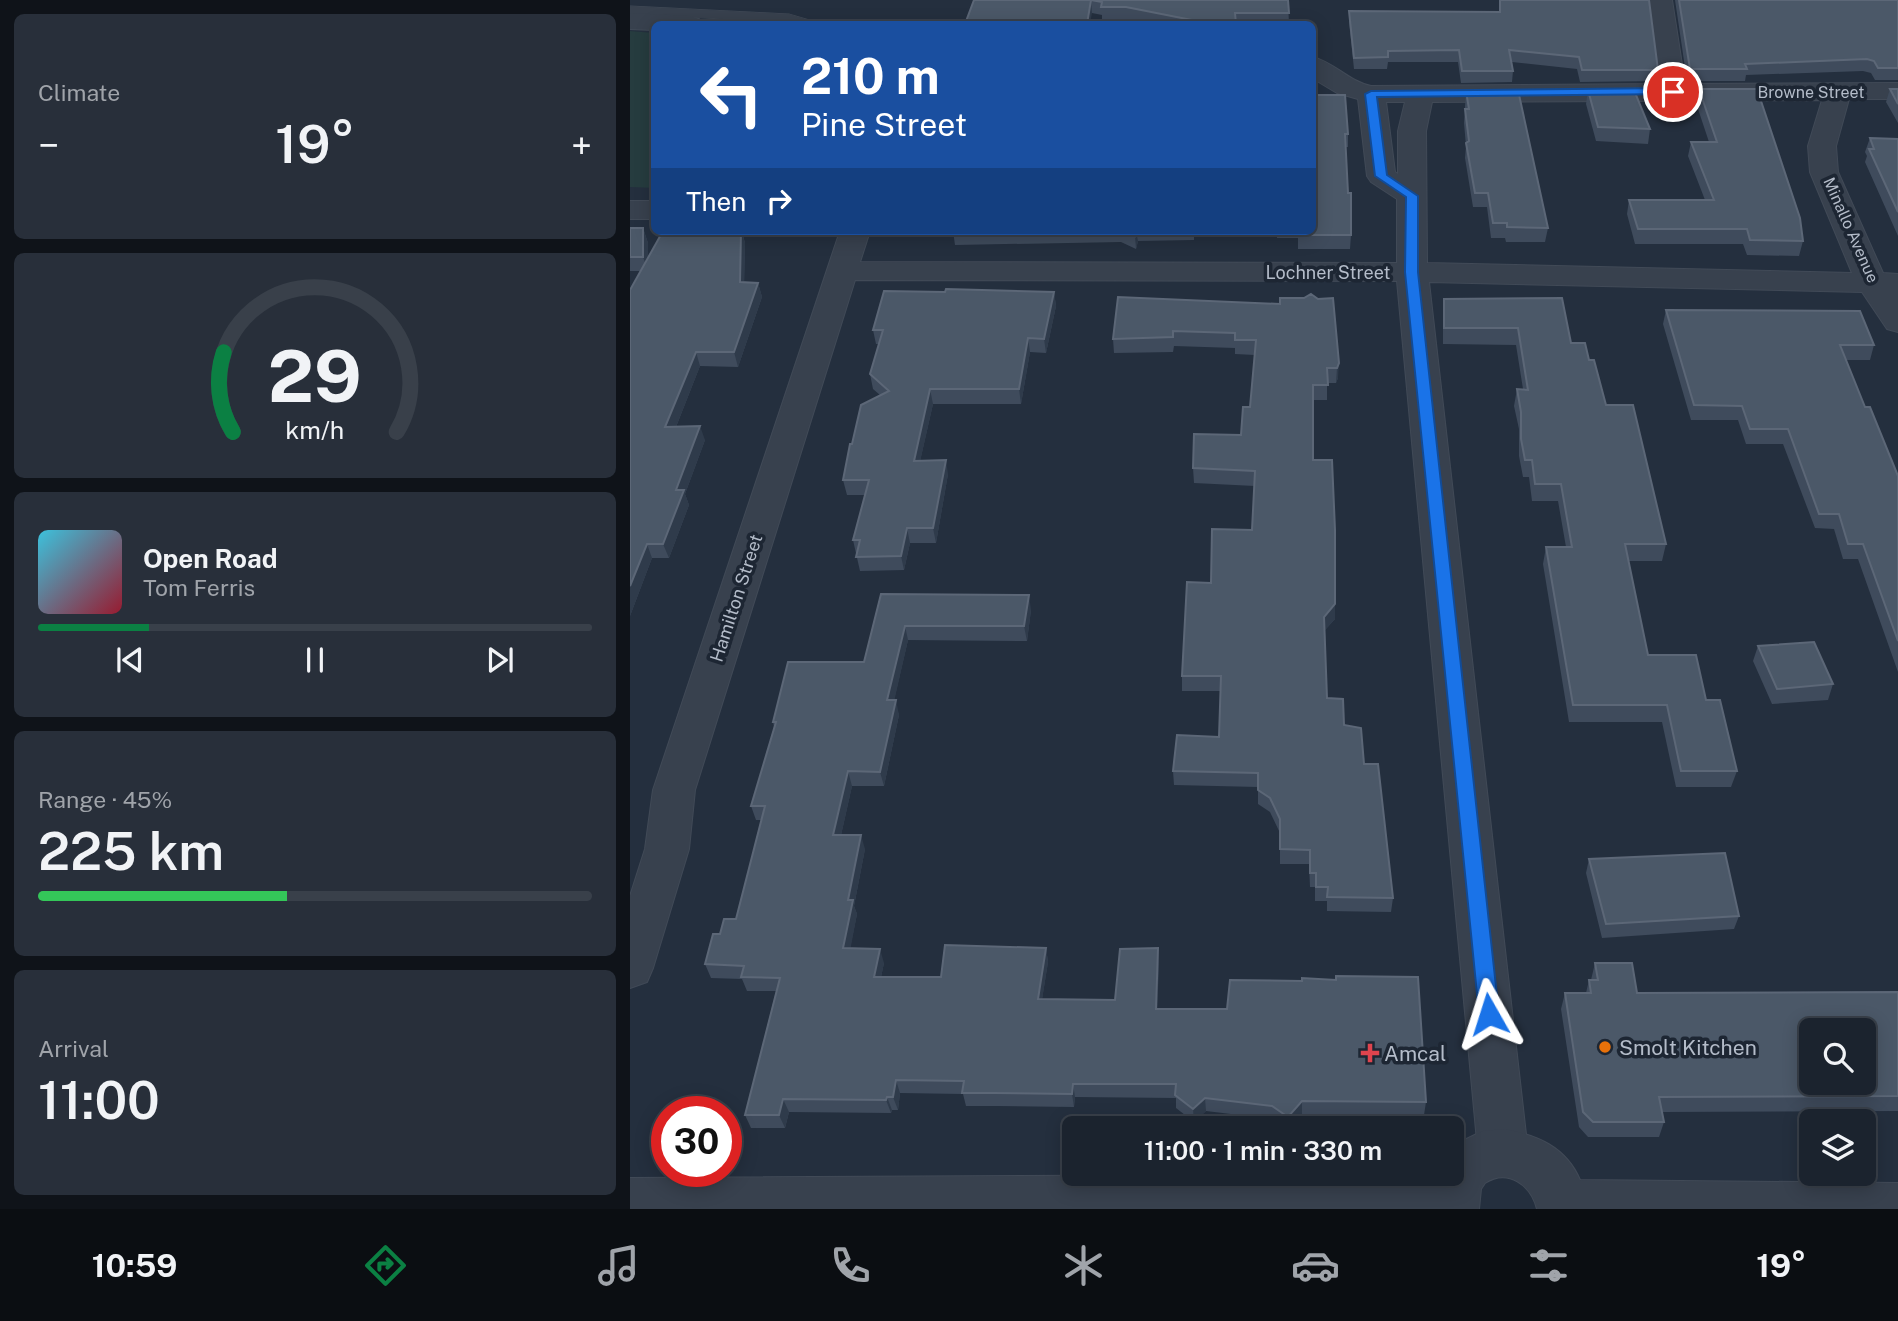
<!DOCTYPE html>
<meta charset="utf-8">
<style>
body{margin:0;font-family:"Public Sans",sans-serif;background:#282f3a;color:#f1f3f6;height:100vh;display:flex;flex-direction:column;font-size:26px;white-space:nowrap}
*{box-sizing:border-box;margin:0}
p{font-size:23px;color:#a0a4aa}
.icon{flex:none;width:38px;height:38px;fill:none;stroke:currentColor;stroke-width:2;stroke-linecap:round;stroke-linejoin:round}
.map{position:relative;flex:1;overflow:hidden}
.details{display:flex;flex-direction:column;gap:14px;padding:14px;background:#0f1319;width:630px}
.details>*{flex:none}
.hud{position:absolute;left:21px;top:21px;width:665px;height:214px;border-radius:10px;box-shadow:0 4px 18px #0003,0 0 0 2px #39404a;background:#1a4fa0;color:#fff;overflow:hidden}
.buttons{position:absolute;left:1169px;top:1018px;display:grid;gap:14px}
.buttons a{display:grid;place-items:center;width:77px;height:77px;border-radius:10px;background:#1b232e;box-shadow:0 4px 18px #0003,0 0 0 2px #39404a;font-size:35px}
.speed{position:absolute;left:21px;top:1096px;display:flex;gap:14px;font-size:35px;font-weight:700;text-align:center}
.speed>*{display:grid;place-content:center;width:91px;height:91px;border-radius:50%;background:#1b232e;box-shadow:0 4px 18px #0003,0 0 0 2px #39404a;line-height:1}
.speed .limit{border:10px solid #d22;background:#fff;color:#111}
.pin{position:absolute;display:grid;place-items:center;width:60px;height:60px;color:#fff;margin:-30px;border:4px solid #fff;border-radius:50%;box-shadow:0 2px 7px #0007}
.me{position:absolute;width:77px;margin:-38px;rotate:354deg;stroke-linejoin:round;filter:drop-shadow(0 0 5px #0008)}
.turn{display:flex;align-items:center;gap:24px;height:147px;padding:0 35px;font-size:32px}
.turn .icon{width:91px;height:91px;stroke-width:2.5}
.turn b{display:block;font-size:49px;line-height:60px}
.then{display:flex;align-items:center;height:66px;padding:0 35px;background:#0003;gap:14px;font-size:26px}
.big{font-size:52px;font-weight:600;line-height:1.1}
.details .widget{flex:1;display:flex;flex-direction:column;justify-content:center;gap:10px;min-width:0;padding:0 24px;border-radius:10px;background:#282f3a}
.details .dial{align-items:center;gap:0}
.dial svg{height:182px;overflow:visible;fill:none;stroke:#39404a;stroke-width:7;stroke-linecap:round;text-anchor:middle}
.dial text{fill:#f1f3f6;stroke:none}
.song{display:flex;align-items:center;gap:21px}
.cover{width:84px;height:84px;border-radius:10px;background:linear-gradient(135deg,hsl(190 70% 55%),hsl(350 70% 35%))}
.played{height:7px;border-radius:4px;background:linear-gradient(90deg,#0b8043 20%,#39404a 20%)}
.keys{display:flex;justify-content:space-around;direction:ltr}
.heat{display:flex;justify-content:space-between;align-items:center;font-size:38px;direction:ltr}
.charge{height:10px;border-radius:5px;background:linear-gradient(90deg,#34c759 45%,#39404a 0)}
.trip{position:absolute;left:432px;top:1116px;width:402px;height:70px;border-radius:10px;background:#1b232e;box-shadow:0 4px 18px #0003,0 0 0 2px #39404a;font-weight:600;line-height:70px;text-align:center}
.tabs{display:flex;height:112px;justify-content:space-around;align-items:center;background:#0b0e12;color:#a0a4aa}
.tabs .icon{width:49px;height:49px}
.tabs .selected{color:#0b8043}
.tabs b{font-size:32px;color:#f1f3f6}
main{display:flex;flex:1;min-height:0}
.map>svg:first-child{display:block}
.green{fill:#263c3f}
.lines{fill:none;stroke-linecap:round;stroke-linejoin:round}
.service-casing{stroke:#414a57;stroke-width:1}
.minor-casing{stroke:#414a57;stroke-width:2}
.tertiary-casing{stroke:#414a57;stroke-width:2}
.service{fill:#38414e;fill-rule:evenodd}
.minor{fill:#38414e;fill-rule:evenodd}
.tertiary{fill:#38414e;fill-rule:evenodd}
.wall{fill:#3f4b5c}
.shaded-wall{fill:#2f3b4b}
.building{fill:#4b5868;stroke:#5c6777;stroke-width:2;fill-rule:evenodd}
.route{fill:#1a73e8;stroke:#114b97;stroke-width:2}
.food-dot{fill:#e8710a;stroke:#1d2633;stroke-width:2.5}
.health-dot{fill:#e0444e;stroke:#1d2633;stroke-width:2.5}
.labels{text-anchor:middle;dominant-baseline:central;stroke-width:7;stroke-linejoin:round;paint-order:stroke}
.far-street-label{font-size:16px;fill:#b4bcc9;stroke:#1d2633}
.street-label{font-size:18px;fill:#b4bcc9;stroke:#1d2633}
.near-poi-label{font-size:21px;fill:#b4bcc9;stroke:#1d2633;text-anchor:start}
</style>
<main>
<section class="details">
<div class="widget"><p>Climate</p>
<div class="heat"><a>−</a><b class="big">19°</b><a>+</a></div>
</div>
<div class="widget dial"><svg viewBox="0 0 100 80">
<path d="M14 69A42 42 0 1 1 86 69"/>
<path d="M14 69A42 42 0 0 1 10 34" stroke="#0b8043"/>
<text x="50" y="56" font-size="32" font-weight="700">29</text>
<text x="50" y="72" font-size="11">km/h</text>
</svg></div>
<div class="widget">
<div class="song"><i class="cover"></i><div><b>Open Road</b><p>Tom Ferris</p></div></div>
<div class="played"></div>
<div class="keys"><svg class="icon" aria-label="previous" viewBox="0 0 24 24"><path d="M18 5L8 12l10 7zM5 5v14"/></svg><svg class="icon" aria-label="pause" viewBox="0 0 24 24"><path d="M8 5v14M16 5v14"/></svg><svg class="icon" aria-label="next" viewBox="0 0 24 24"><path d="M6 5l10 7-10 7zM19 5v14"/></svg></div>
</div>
<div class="widget"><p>Range · 45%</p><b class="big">225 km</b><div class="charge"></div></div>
<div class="widget"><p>Arrival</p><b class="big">11:00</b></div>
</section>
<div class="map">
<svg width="1268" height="1209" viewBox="0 0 1268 1209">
<rect width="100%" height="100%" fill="#242f3e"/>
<path class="green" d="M0 31 24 33V188L0 187Z"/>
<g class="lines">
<defs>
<path id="service" d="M0 6 159 14 183 21 186 24 0 14Z"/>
<path id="minor" d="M1018 0H1042L1055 84 1268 83V99H1219L1206 146 1208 172 1253 273 1268 274V332L1257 329 1232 292 799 282 898 1152 891 1169 873 1176 855 1169 848 1152 767 281 225 280 65 790 59 849 23 968 17 982 0 988V896L15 849 23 790 210 231H240L230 262 767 263V199L741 182 737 176 728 99 707 93 682 78V57C704 62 718 81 741 86L1029 84ZM1192 100 1178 146 1180 172 1222 273 797 263 796 131 802 102ZM756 102H775L768 131V174L765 172Z
M0 13 60 16 69 19 73 24H24V30L0 29Z
M0 201H24V219H0Z"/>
<path id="tertiary" d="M874 1129C907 1135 936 1147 950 1180L1268 1183V1209H907C901 1185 878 1168 855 1183L851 1189 849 1209H0V1178L822 1174V1146L853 1131Z"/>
</defs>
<use href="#service" class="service-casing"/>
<use href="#minor" class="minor-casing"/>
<use href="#tertiary" class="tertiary-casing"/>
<use href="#service" class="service"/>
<use href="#minor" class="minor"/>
<use href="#tertiary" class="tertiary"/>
</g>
<path class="wall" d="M344 0H658L659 24H521L497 20 472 19V15L462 13Z
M869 0H1019L1028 70 1026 81 950 82 947 69 882 62 883 71 882 82 831 83 828 62H758L757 69H724L719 22V11L869 12Z
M1045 0H1268V80H1245L1241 73 1233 71 1116 75 1115 81H1057Z
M1069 89 1173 241 1169 256 1117 255 1113 244H1005L997 214 999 200H1075L1058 156 1061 142H1079L1066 103Z
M1260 89H1268V123L1256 102Z
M958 90 1020 129 1018 144 966 141 956 104Z
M836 91 918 228 915 242H876L875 238H861L857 207H843L835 158 836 146 834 123Z
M682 95 718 134V147H715L721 235 720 249H668V238H647V231H682Z
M1240 138 1268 139V236L1235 162 1237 156 1235 152Z
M0 228H13L18 243V258L33 231H112L115 243 114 282 128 283 132 297 108 367 70 366 46 427 75 440 55 494 59 505 39 558H22L0 616 10 271H0Z
M323 231H588V236L564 237V240L508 241 506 249 491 242 325 245Z
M424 292 426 306 416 353 400 352 391 404H303L290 461 318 474 306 543H280L274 570 230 571 223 540 235 495H217L213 480 222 444 250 395 243 389 240 374 249 344H246L243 330Z
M703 298 708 378 706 383H697V400H683V460L705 619 695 630 697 698 714 725 734 764 763 898 761 912 697 911V901H685V887H680L679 864H650V833L640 812 628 804V787L544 785 543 771 589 737 591 691H552V676L581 583 622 530 625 486 564 483 563 468 611 435 620 407 625 355 605 354V348L544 346 543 352 484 353 483 339 650 304 688 299Z
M814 299 941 343 959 360 976 405 1036 544 1032 561H998L1018 655 1076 700 1107 771 1101 787H1046L1032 722H939L913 564 916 547H936L928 501H902L899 477H893L889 456V429L884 406 887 389H893L886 345 813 344V315Z
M1036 310 1244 345 1240 360H1216L1235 407 1268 476V672L1228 559H1213L1204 529 1185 528 1153 444H1116L1108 420H1061L1033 324Z
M251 594 401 610 397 641 278 640 264 700 269 715 254 786H222L211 835 235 849 224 906 227 914 220 948 254 963 251 977H311L416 948 418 962 412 999 485 1000 529 962 527 1009 796 1102 794 1115 672 1114 659 1129H656L642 1119 576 1111 564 1122 546 1108V1098L445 1097 444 1107 367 1106H336L333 1094 270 1093 268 1110H262L261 1113 159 1112 155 1128H121L115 1115 146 991H117L112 979 81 978 75 964 90 934 106 919 131 820H126L121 806 144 727 143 722 234 662Z
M1128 646 1203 684 1198 700 1142 704 1123 661Z
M959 859 1109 916 1104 929 972 938 956 873Z
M965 963 1007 993 1268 992V1111L1032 1112 1034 1122 1029 1137H958L949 1127 931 1009 935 993H956L959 980H961Z"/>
<path class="shaded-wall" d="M461 0 462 13 460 24H457Z
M13 228 18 243V271L13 257Z
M111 231 115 243 114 296 110 282Z
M506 231 508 241 506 249 505 236Z
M128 283 132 297 108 367 104 352Z
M424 292 426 306 416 353 414 339Z
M398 338 400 352 391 404 389 389Z
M66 352 70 366 40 442 35 427Z
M709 363 708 378 706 383 707 368Z
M300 389 303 404 287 475 284 461Z
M70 426 75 440 55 494 59 505 39 558 33 544 46 490Z
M316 460 318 474 306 543 303 528Z
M277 528 280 543 274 570 271 556Z
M17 544 22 558 0 616V586Z
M399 595 401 610 397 641 394 626Z
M705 604V619L694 631V617Z
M275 626 278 640 261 715 257 700Z
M266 700 269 715 254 786 250 772Z
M218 771 222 786 208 849 203 835Z
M231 835 235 849 224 906 227 914 218 962 213 948 218 900Z
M416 948 418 962 410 1013 408 999Z
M528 948 529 962 527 1022 526 1009Z
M250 949 254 963 248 991 244 977Z
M266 1080 270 1093 268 1110 263 1097Z
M443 1084 445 1097 444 1107 442 1094Z
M257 1097 262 1110 261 1113 256 1100Z
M575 1098 576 1111 564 1122 563 1109Z
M153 1099 159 1112 155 1128 149 1115Z
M672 1101V1114L658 1129V1117Z"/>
<path class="building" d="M344 0H658L659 13H605L606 24H582L496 7H471L472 2 461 0 457 24H335Z
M870 0H1019L1028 70H952L949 57 879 50 883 71H832L829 50 758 51V57L724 58 719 11 870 12Z
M1049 0H1268V68H1248L1244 61 1237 59 1115 64 1117 69H1060Z
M1069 89H1127L1170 218 1173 241 1120 240 1117 229H1008L999 200H1084L1061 142H1087Z
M1260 89H1268V104Z
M888 90 918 228 877 227V223H863L858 193H845L836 143 839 141 835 109H839L836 91Z
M958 90H1004L1020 129 968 127Z
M682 95H715L718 134H715L718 193H721V235H669V231H682Z
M1240 138 1268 139V212L1239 149H1244Z
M0 228H13V257H0Z
M33 231H111L110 282 128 283 104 352H66L35 427 70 426 46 490H54L33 544H17L0 586V290Z
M495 231H506L505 236Z
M316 289 424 292 414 339 398 338 389 389H300L284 461 316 460 303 528H277L271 556 226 557 230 540H223L239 480H213L220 444H222L231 405 259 391 240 374 253 330H243L254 291 315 292Z
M681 294 688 299 703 298 709 363 707 368H697L698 385H683V460H702L705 530V604L694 617 697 698 713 699 714 725 731 728 734 764H748L763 898 697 897 698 887H686V873H680V850L650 849V819L640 798 628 790V773L543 771 547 735 589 737 591 676H552L557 582 581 583 582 529 622 530 625 471 563 468 564 434 611 435 613 407H620L626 340H605V333L543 331V337L483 339 488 297 650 304V298H674Z
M932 298 941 343H955L959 360H964L976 405H1003L1036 544H995L1018 655H1066L1076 700H1090L1107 771H1051L1037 705H943L916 547H942L931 484H905L902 460H895L891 439V412L887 389 898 390 888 328H814V299Z
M1036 310 1230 311 1244 345H1210L1235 407H1240L1268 476V641L1233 544H1218L1209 514H1189L1158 429H1120L1112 406 1064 405Z
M251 594 399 595 394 626H275L257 700H266L250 772 218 771 203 835H231L218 900H223L213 948 250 949 244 977H311L315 945 416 948 408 999 485 1000 490 949 528 948 526 1009H597L600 980 672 981V978L706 980V976L788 977 796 1102 672 1101 658 1117 642 1106 575 1098 563 1109 545 1095 546 1084H443L442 1094 364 1093H332L334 1081 266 1080 263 1097H257L256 1100 153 1099 149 1115H115L150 978 111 977 114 966 75 964 83 934H90L94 919H106L135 806H121L146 722H143L158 662H234Z
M1184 642 1203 684 1147 689 1128 646Z
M1095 853 1109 916 976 924 959 859Z
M965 963H1002L1007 993 1268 992V1096L1029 1097 1034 1122H963L953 1112 935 993H961L959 980H968ZM1181 1031H1234V1083H1181Z"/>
<path class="route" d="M1043 88 1048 92 1047 94 747 97 757 175 788 196V272L869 1014 866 1021 859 1023 852 1021 849 1014 775 272 776 197 745 176 735 94 741 91Z"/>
<circle class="food-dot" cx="975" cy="1047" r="7"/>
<path class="health-dot" d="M736.5 1042.5h7v7h7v7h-7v7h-7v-7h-7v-7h7z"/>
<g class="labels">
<g class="far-street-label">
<text x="1181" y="92">Browne Street</text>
<text transform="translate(1221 230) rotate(66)">Minallo Avenue</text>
</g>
<g class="street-label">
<text x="698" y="272">Lochner Street</text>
<text transform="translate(106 598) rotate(-72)">Hamilton Street</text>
</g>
<g class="near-poi-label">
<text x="989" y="1047">Smolt Kitchen</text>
<text x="754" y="1053">Amcal</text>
</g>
</g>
</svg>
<div class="buttons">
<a><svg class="icon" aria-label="search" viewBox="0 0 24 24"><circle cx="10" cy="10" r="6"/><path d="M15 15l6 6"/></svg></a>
<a><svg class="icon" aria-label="layers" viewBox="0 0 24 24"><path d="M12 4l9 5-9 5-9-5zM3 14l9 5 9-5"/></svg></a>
</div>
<div class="speed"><div class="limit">30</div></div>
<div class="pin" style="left:1043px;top:92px;background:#d93025"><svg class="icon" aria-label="arrive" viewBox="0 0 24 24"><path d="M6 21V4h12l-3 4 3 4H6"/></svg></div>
<svg class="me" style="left:859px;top:1014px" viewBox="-20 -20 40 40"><path d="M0-17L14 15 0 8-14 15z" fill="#1a73e8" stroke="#fff" stroke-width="4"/></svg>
<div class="trip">11:00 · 1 min · 330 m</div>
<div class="hud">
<div class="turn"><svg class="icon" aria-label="left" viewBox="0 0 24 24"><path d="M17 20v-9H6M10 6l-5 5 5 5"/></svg><div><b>210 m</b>Pine Street</div></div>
<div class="then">Then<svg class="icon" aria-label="right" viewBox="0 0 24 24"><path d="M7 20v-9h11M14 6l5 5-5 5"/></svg></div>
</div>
</div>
</main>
<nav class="tabs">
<b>10:59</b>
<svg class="icon selected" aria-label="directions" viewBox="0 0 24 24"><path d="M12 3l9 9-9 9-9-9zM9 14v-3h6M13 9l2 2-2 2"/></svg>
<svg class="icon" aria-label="music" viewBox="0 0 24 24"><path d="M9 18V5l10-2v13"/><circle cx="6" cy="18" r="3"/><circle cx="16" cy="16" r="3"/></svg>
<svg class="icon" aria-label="phone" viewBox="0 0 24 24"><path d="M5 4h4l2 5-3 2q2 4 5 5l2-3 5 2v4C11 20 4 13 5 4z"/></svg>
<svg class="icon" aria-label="climate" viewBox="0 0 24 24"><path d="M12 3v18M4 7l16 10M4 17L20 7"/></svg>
<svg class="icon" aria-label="car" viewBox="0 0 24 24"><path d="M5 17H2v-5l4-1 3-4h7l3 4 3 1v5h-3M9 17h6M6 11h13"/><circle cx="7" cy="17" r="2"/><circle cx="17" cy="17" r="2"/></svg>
<svg class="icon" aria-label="filters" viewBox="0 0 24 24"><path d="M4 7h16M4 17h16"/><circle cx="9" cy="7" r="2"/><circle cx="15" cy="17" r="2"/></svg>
<b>19°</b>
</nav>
